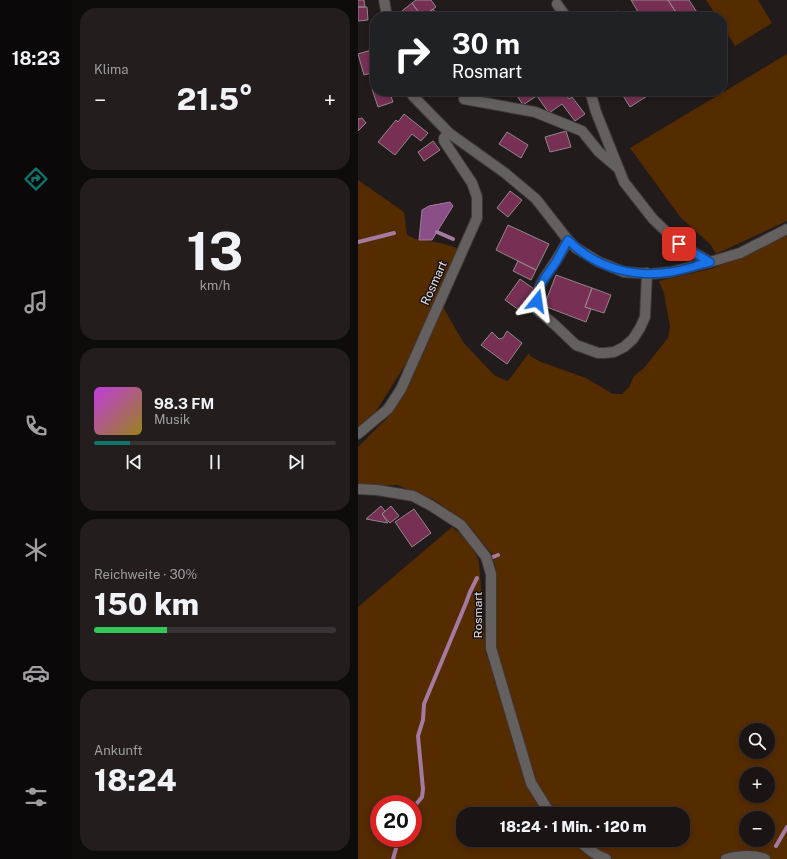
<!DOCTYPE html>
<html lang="de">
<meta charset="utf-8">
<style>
body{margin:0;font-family:"Public Sans",sans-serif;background:#231d1d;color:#f1f3f6;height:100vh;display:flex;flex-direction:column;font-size:15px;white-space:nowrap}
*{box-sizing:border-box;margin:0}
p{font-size:13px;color:#9f9ea0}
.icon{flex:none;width:22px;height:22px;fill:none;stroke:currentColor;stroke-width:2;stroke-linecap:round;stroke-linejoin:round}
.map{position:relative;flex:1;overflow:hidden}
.drawer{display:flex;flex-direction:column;gap:8px;padding:8px;background:#0e0b0b;width:286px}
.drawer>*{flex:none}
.hud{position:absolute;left:12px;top:12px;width:357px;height:84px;border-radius:16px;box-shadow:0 2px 6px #0003,0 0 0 1px #383334;background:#202124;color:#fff;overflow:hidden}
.tools{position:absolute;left:381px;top:723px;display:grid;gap:8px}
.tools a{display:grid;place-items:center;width:36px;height:36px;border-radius:50%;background:#1a1414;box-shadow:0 2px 6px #0003,0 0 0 1px #383334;font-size:20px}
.speed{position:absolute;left:12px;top:795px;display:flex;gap:8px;font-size:20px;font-weight:700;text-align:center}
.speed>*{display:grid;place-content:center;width:52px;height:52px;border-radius:50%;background:#1a1414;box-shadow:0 2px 6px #0003,0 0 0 1px #383334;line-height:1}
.speed .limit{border:6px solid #d22;background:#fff;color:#111}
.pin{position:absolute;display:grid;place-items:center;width:34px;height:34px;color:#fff;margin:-17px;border-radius:8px;box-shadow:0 2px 6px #0006}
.me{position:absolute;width:44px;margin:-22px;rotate:15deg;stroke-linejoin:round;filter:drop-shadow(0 0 3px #0008)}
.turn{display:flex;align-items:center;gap:14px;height:84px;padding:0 16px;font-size:18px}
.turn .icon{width:52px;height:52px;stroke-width:2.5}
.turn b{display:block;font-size:28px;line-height:34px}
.big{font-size:30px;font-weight:800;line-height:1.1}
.drawer .tile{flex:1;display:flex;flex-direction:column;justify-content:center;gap:6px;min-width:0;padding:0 14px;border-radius:16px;background:#231d1d}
.drawer .dial{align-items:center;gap:0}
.dial b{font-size:52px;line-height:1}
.song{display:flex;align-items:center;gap:12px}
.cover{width:48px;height:48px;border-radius:6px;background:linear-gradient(135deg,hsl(290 70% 55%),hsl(50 70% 35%))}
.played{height:4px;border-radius:2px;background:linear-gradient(90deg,#0f766e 15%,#383334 15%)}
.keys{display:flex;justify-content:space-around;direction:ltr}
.heat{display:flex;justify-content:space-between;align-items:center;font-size:22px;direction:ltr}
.charge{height:6px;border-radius:3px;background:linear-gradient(90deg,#34c759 30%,#383334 0)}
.trip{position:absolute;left:98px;top:807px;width:234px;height:40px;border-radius:16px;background:#1a1414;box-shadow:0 2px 6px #0003,0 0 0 1px #383334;font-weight:800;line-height:40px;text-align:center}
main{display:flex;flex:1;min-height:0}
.menu{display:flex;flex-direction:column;width:72px;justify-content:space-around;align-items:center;background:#0a0808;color:#9f9ea0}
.menu .icon{width:28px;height:28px}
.menu .selected{color:#0f766e}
.menu b{font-size:18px;color:#f1f3f6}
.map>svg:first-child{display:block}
.green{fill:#552b00;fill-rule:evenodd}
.water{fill:#8a4f86;stroke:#a57aa1}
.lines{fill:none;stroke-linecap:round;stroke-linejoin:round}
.stream{stroke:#a57aa1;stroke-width:4}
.building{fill:#773054;stroke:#90878a}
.minor-casing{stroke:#3d3737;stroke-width:12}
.minor{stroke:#64605f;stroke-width:10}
.route-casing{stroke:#114b97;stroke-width:10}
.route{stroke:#1a73e8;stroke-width:7}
.labels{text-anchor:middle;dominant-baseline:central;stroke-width:3;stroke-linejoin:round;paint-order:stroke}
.street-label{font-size:12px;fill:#e5e0e0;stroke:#191212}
</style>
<main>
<nav class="menu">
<b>18:23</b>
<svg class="icon selected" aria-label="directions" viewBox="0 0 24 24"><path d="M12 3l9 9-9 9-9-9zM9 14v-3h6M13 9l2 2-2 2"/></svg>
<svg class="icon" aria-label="music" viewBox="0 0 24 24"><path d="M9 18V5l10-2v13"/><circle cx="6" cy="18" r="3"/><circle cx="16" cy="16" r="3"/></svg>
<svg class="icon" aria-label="phone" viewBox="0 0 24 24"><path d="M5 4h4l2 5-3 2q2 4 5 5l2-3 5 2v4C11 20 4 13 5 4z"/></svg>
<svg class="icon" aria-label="climate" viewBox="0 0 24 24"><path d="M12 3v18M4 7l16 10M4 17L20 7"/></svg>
<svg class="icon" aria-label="car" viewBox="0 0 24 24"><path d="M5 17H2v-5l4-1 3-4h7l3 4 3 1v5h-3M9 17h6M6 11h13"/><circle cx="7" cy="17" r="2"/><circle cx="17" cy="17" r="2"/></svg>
<svg class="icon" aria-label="filters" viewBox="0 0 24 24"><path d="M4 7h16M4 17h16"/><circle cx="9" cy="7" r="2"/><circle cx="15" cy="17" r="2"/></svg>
</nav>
<section class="drawer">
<div class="tile"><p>Klima</p>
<div class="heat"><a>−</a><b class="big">21.5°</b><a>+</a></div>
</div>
<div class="tile dial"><b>13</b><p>km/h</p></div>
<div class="tile">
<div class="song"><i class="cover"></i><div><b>98.3 FM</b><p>Musik</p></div></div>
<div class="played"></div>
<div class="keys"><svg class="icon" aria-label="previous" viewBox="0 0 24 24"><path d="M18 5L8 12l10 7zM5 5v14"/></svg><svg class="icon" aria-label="pause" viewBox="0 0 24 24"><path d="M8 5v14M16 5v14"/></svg><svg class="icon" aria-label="next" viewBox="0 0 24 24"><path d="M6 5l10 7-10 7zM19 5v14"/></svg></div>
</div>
<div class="tile"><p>Reichweite · 30%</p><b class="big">150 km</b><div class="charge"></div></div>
<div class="tile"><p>Ankunft</p><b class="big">18:24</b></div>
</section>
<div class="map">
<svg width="429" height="859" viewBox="0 0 429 859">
<rect width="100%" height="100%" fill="#221b1b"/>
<path class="green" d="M348 0H400L414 23 377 46 364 25V17H359Z
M429 54V221L358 254 352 244 323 218 272 148Z
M0 180 46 212 49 235 57 239 83 243 99 248 102 245 77 300 54 354 17 413 0 426Z
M429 236V859H0V607L94 527 101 533 115 548 121 562 128 653 171 783 137 640 138 570 134 554 107 522 75 499 39 485 14 486 0 483V447L29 418 65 354 85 307 105 342 137 376 150 381 171 353 172 356 183 362 228 378 255 394H264L271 387 276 376 286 368 310 338 312 327 306 293 301 281 356 268 382 257ZM388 730H410V752H388ZM388 774H410V796H388ZM21 804H55V838H21ZM105 814H325V840H105ZM388 818H410V840H388Z"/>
<path class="water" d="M92 202 95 206 74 240H61L64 210 71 206Z"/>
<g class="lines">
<path class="stream" d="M79 232 95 239
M0 242 36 233
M135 557 140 555
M55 808 64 797 65 789 60 736 65 720 66 704 108 603 112 592 119 578
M418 846 429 827
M35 859 41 838"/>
</g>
<path class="building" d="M0 0H6L7 7H0Z
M58 0H73L78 7 64 17 54 3Z
M273 0H310L321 17H283Z
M310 0H331L342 17H321Z
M54 3 64 17H48L44 11Z
M0 7H9L10 20 0 21Z
M75 9 81 17H64Z
M259 11 263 17H249Z
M13 50 17 63V72L6 75 0 54Z
M17 88V91H31L35 102 20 107 14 89Z
M156 91H181L183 93 165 105Z
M181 91H205L211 99 214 97 227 114 217 121 204 104 191 113 179 96 183 93Z
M262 91H297L272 107Z
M46 114 70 133 63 141 54 134 37 155 20 142 38 120 40 122Z
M4 118 8 123 0 131V119Z
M208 131 213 147 192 152 187 137Z
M149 132 170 145 163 158 141 144Z
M75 141 82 150 66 161 60 152Z
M152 191 164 200 150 217 139 208Z
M150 225 191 244 178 270 138 250Z
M160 261 178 270 173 280 155 271Z
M198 275 234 288 227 307 233 309 228 322 186 306Z
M162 279 176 289 161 310 147 300Z
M234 288 253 295 246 313 227 307Z
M149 331 164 343 149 364 123 345 134 332 141 339 145 338Z
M23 506 27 511 24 514 30 523 8 519Z
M33 506 41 516 32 523 24 514Z
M56 509 73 533 54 547 37 522Z"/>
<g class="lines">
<defs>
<path id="minor" d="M26 0 29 17
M199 4 208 17
M53 91 55 96 91 133 147 173 178 199 210 240 218 248 241 262 266 272 293 274 313 272 352 262 382 253 429 229
M232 91 238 112 266 182 295 219 321 244 352 262
M106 99 177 112 224 131 241 152 261 169
M210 240C206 247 202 255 197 262 185 281 178 285 179 310L197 325 218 345 240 353H247L256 352 266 347 275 339 282 328 287 317 289 273
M0 434 30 409 43 389 119 218V197L114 183 86 141V138L91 133
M0 489 19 490 55 496 72 505 103 525 128 557 133 574V648L173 783 188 807 194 814
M220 840C229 848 237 855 248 859
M368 859C381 856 395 854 407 859"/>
</defs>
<use href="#minor" class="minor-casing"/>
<use href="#minor" class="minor"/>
</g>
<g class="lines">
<defs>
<path id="route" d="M179 301C181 282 188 277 198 262 202 255 206 247 210 240 238 268 275 278 313 272 326 270 339 265 352 262L321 244"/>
</defs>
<use href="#route" class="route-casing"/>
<use href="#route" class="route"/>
</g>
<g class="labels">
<g class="street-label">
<text transform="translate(76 283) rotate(-66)">Rosmart</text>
<text transform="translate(120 615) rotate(-90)">Rosmart</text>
</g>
</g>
</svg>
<div class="tools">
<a><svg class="icon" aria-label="search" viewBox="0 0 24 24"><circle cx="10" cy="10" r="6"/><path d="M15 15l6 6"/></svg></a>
<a>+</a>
<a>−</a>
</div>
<div class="speed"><div class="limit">20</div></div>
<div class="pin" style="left:321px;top:244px;background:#d93025"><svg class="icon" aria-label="arrive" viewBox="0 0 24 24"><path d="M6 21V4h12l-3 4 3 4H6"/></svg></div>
<svg class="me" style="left:179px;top:301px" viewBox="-20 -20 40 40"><path d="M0-17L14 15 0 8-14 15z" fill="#1a73e8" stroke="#fff" stroke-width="4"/></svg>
<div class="trip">18:24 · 1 Min. · 120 m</div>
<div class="hud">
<div class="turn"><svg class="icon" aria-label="right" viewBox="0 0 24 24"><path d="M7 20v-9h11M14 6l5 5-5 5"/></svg><div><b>30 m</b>Rosmart</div></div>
</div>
</div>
</main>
